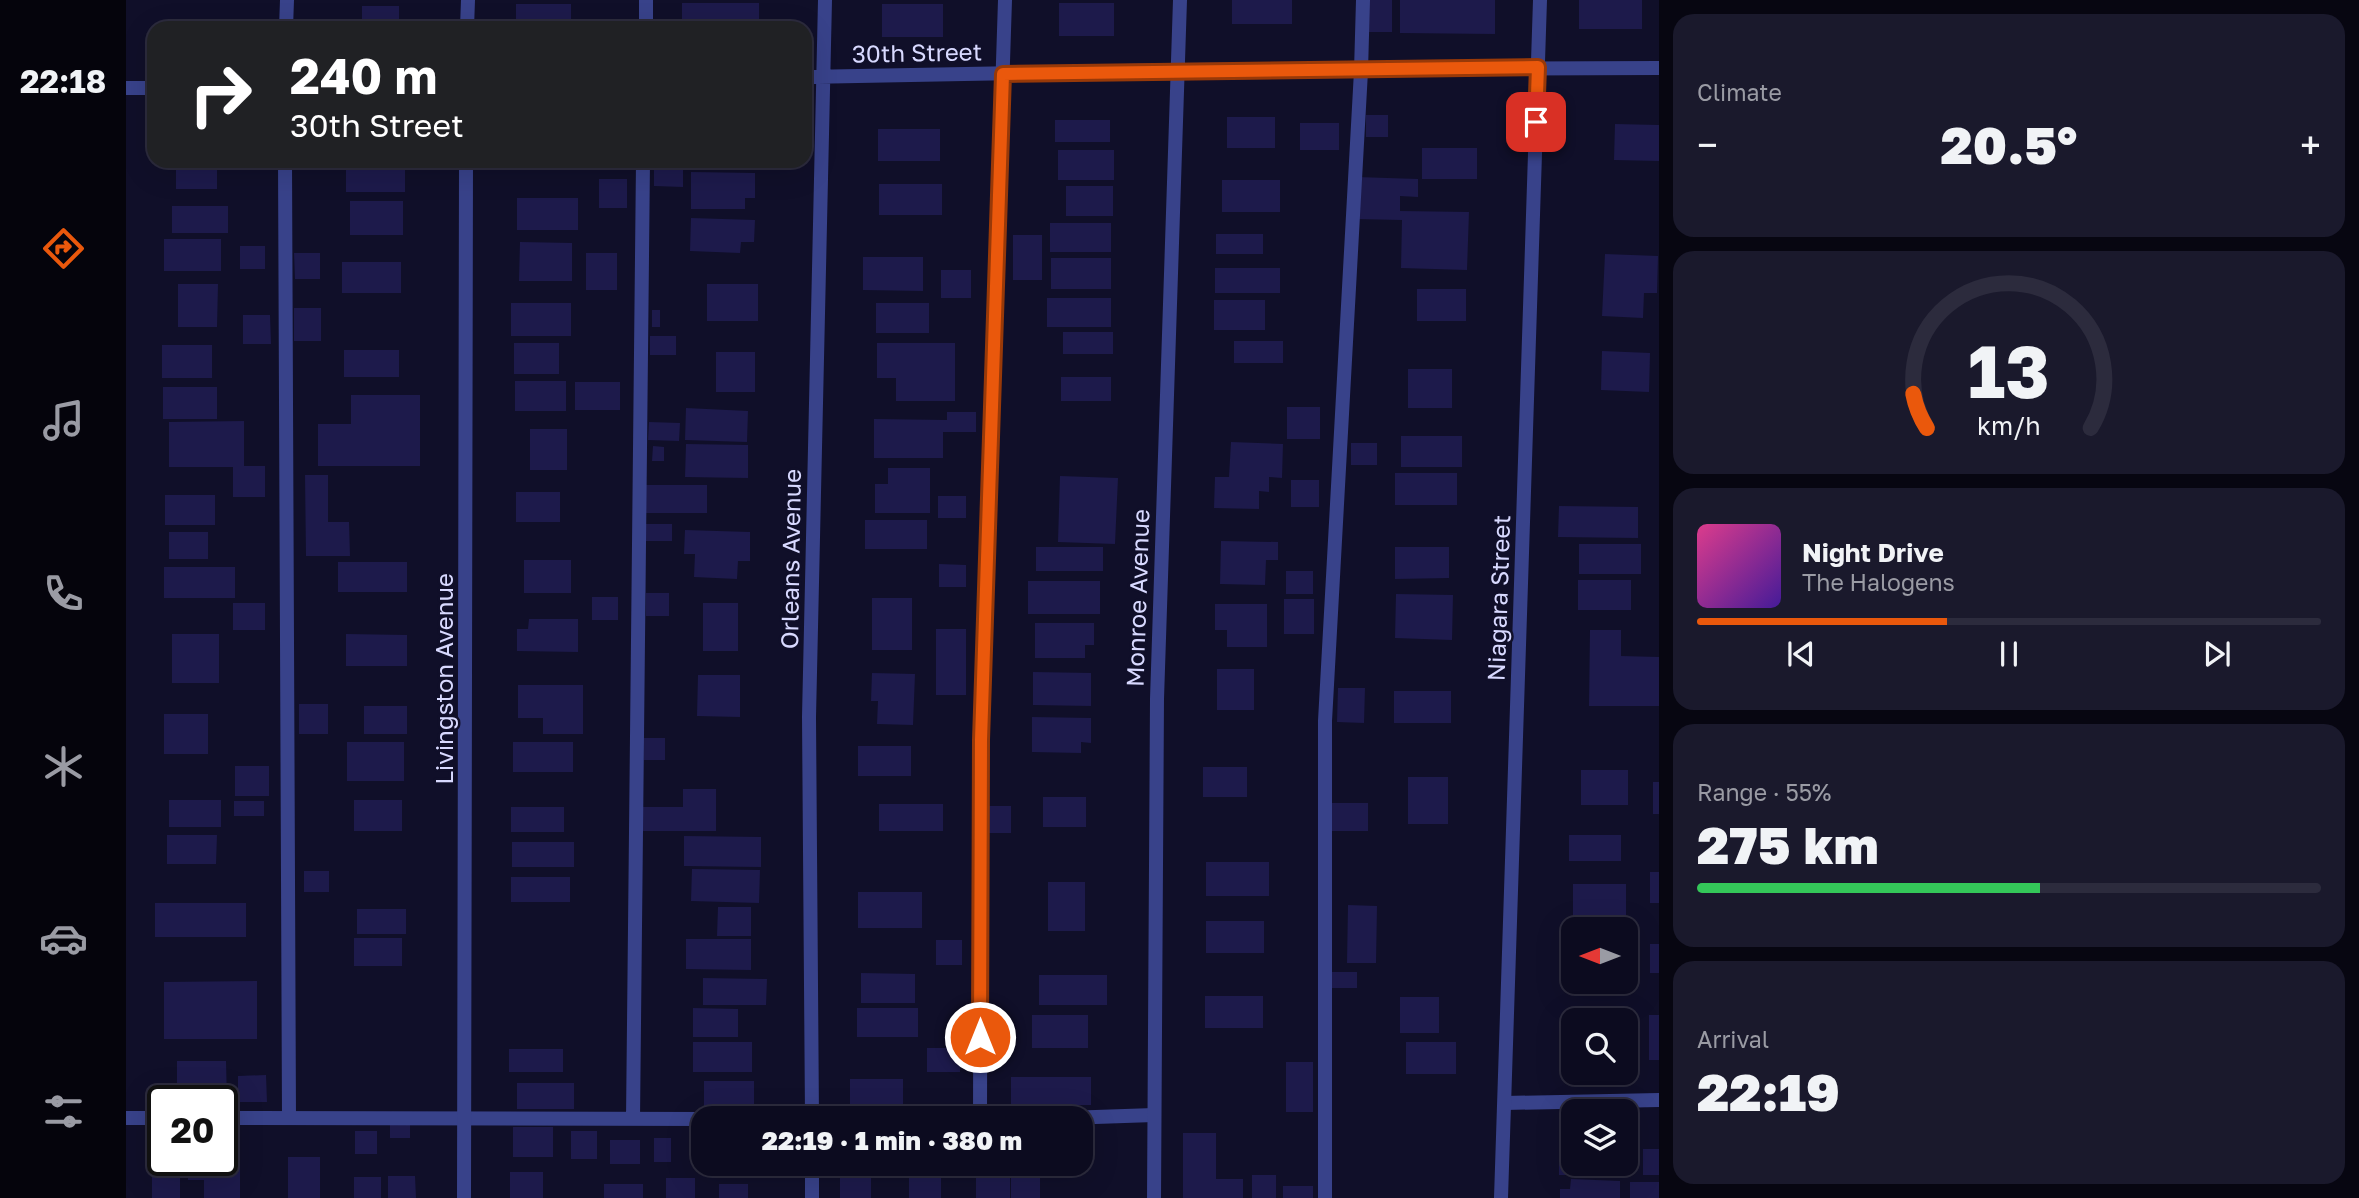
<!DOCTYPE html>
<meta charset="utf-8">
<style>
body{margin:0;font-family:"Golos Text",sans-serif;background:#1a192c;color:#f1f3f6;height:100vh;display:flex;flex-direction:column;font-size:26px;white-space:nowrap}
*{box-sizing:border-box;margin:0}
p{font-size:23px;color:#9a9ba4}
.icon{flex:none;width:38px;height:38px;fill:none;stroke:currentColor;stroke-width:2;stroke-linecap:round;stroke-linejoin:round}
.map{position:relative;flex:1;overflow:hidden}
.details{display:flex;flex-direction:column;gap:14px;padding:14px;background:#070611;width:700px}
.details>*{flex:none}
.banner{position:absolute;left:21px;top:21px;width:665px;height:147px;border-radius:21px;box-shadow:0 7px 28px #0002,0 0 0 2px #2c2b3d;background:#202124;color:#fff;overflow:hidden}
.needle{width:46px;rotate:270deg}
.controls{position:absolute;left:1435px;top:917px;display:grid;gap:14px}
.controls a{display:grid;place-items:center;width:77px;height:77px;border-radius:14px;background:#0c0b1f;box-shadow:0 7px 28px #0002,0 0 0 2px #2c2b3d;font-size:35px}
.speed{position:absolute;left:21px;top:1085px;display:flex;gap:14px;font-size:35px;font-weight:700;text-align:center}
.speed>*{display:grid;place-content:center;width:91px;height:91px;border-radius:50%;background:#0c0b1f;box-shadow:0 7px 28px #0002,0 0 0 2px #2c2b3d;line-height:1}
.speed .limit{border:4px solid #111;border-radius:10px;background:#fff;color:#111}
.pin{position:absolute;display:grid;place-items:center;width:60px;height:60px;color:#fff;margin:-30px;border-radius:14px;box-shadow:0 4px 10px #0006}
.me{position:absolute;width:77px;margin:-38px;rotate:0deg;stroke-linejoin:round;filter:drop-shadow(0 0 5px #0008)}
.turn{display:flex;align-items:center;gap:24px;height:147px;padding:0 28px;font-size:32px}
.turn .icon{width:91px;height:91px;stroke-width:2.5}
.turn b{display:block;font-size:49px;line-height:60px}
.big{font-size:52px;font-weight:800;line-height:1.1}
.details .tile{flex:1;display:flex;flex-direction:column;justify-content:center;gap:10px;min-width:0;padding:0 24px;border-radius:21px;background:#1a192c}
.details .dial{align-items:center;gap:0}
.dial svg{height:182px;overflow:visible;fill:none;stroke:#2c2b3d;stroke-width:7;stroke-linecap:round;text-anchor:middle}
.dial text{fill:#f1f3f6;stroke:none}
.song{display:flex;align-items:center;gap:21px}
.cover{width:84px;height:84px;border-radius:10px;background:linear-gradient(135deg,hsl(330 70% 55%),hsl(260 70% 35%))}
.played{height:7px;border-radius:4px;background:linear-gradient(90deg,#ea580c 40%,#2c2b3d 40%)}
.keys{display:flex;justify-content:space-around;direction:ltr}
.heat{display:flex;justify-content:space-between;align-items:center;font-size:38px;direction:ltr}
.charge{height:10px;border-radius:5px;background:linear-gradient(90deg,#34c759 55%,#2c2b3d 0)}
.trip{position:absolute;left:565px;top:1106px;width:402px;height:70px;border-radius:21px;background:#0c0b1f;box-shadow:0 7px 28px #0002,0 0 0 2px #2c2b3d;font-weight:800;line-height:70px;text-align:center}
main{display:flex;flex:1;min-height:0}
.dock{display:flex;flex-direction:column;width:126px;justify-content:space-around;align-items:center;background:#05040c;color:#9a9ba4}
.dock .icon{width:49px;height:49px}
.dock .on{color:#ea580c}
.dock b{font-size:32px;color:#f1f3f6}
.map>svg:first-child{display:block}
.building{fill:#1d1a4b}
.lines{fill:none;stroke-linecap:round;stroke-linejoin:round}
.service{stroke:#38428a;stroke-width:14}
.minor{stroke:#38428a;stroke-width:14}
.tertiary{stroke:#38428a;stroke-width:14}
.route-casing{stroke:#983908;stroke-width:18}
.route{stroke:#ea580c;stroke-width:12}
.labels{text-anchor:middle;dominant-baseline:central;stroke-width:5;stroke-linejoin:round;paint-order:stroke}
.street-label{font-size:24px;fill:#d8d9ff;stroke:#100f29}
</style>
<main>
<nav class="dock">
<b>22:18</b>
<svg class="icon on" aria-label="directions" viewBox="0 0 24 24"><path d="M12 3l9 9-9 9-9-9zM9 14v-3h6M13 9l2 2-2 2"/></svg>
<svg class="icon" aria-label="music" viewBox="0 0 24 24"><path d="M9 18V5l10-2v13"/><circle cx="6" cy="18" r="3"/><circle cx="16" cy="16" r="3"/></svg>
<svg class="icon" aria-label="phone" viewBox="0 0 24 24"><path d="M5 4h4l2 5-3 2q2 4 5 5l2-3 5 2v4C11 20 4 13 5 4z"/></svg>
<svg class="icon" aria-label="climate" viewBox="0 0 24 24"><path d="M12 3v18M4 7l16 10M4 17L20 7"/></svg>
<svg class="icon" aria-label="car" viewBox="0 0 24 24"><path d="M5 17H2v-5l4-1 3-4h7l3 4 3 1v5h-3M9 17h6M6 11h13"/><circle cx="7" cy="17" r="2"/><circle cx="17" cy="17" r="2"/></svg>
<svg class="icon" aria-label="filters" viewBox="0 0 24 24"><path d="M4 7h16M4 17h16"/><circle cx="9" cy="7" r="2"/><circle cx="15" cy="17" r="2"/></svg>
</nav>
<div class="map">
<svg width="1533" height="1198" viewBox="0 0 1533 1198">
<rect width="100%" height="100%" fill="#100f29"/>
<path class="building" d="M1106 0H1166V24H1106Z
M1238 0H1266V32H1237Z
M1274 0H1369V34L1274 33Z
M1453 0H1516V29H1453Z
M556 3H633V28H556Z
M933 3H988V36H933Z
M390 4H445V28H390Z
M756 4H817V37H756Z
M236 6H273V28H236Z
M39 24H90V28H39Z
M1240 115H1262V137H1240Z
M1101 117H1149V148H1101Z
M929 120H984V142H929Z
M1174 123H1213V150H1174Z
M1489 124 1533 125V161L1488 160Z
M752 129H814V161H752Z
M1296 148H1351V179H1296Z
M932 150H988V180H932Z
M50 161H91V189H50Z
M114 161H142V166H114Z
M220 164H279V192H220Z
M528 164 557 165V187L528 186Z
M565 172 629 173V198H619V209H565Z
M1231 177 1292 179V197L1274 196V211L1343 212 1341 270 1275 268 1276 220 1229 219Z
M473 179H501V208H473Z
M1096 180H1154V212H1096Z
M753 184H816V215H753Z
M940 186H987V216H940Z
M391 198H452V230H391Z
M224 201H277V235H224Z
M46 206H102V233H46Z
M565 218 629 220 628 242H615L614 253 564 251Z
M924 223H985V252H924Z
M1090 234H1137V254H1090Z
M887 235H916V280H887Z
M38 239H95V271H38Z
M394 242 446 243V281H393Z
M114 246H139V269H114Z
M168 253H194V279H169Z
M460 253H491V290H460Z
M1479 254 1532 256 1531 293H1518L1517 318 1476 316Z
M737 257H797V291L737 290Z
M925 258H985V289H925Z
M216 262H275V293H216Z
M1089 268H1154V293H1089Z
M815 270H845V298H815Z
M52 284H92L91 327H52Z
M581 284H632V321H581Z
M1291 289H1340V321H1291Z
M921 298H985V327H921Z
M1088 300H1139V330H1088Z
M385 303H445V336H385Z
M750 303H803V333H750Z
M168 308H195V341H168Z
M526 310H534V327H526Z
M117 315H144L145 344H117Z
M937 332H987V354H937Z
M524 336H550V355H524Z
M1108 341H1157V363H1108Z
M388 343H433V374H388Z
M751 343H829V401H770V378H751Z
M36 345H86V378H36Z
M218 350H273V377H218Z
M1476 351 1524 353 1523 392 1475 390Z
M590 352H629V392H590Z
M1282 369H1326V408H1282Z
M935 377H985V401H935Z
M389 381H440V411H389Z
M449 382H494V410H449Z
M37 387H91V419H37Z
M225 395H294V466H192V424H225Z
M1161 407H1194V439H1161Z
M560 408 622 411 621 442 559 440Z
M821 412H850V432H817V458H748V419L821 420Z
M118 421V466H139V497H107V467H43V422Z
M523 422 554 423 553 441 522 440Z
M404 429H441V470H404Z
M1275 436H1336V467H1275Z
M1105 442 1157 444 1156 478 1143 477V492L1133 491V509L1088 508 1089 477H1103Z
M1225 443H1251V465H1225Z
M560 444 622 445V478L559 477Z
M527 446 538 447V461H526Z
M762 468H804V513H749V484H762Z
M1269 473H1331V505H1269Z
M179 475H202V522H223L224 556H180Z
M934 476 992 478 989 544 932 542Z
M1165 480H1193V507H1165Z
M518 485H581V513H518Z
M390 492H434V522H390Z
M39 495H89V525H39Z
M812 496H840V518H812Z
M1433 506 1512 507V538L1432 537Z
M739 520H801V549H739Z
M519 524H546V541H519Z
M559 530 624 532V561H612L611 579 568 577 569 554H558Z
M43 532H82V559H43Z
M1095 541 1152 542V560H1140L1139 585 1094 584Z
M1453 544H1515V574H1453Z
M910 547H977V571H910Z
M1269 547H1323V578L1269 579Z
M398 560H445V593H398Z
M212 562H281V592H212Z
M813 564 840 565V587H813Z
M38 567H109V598H38Z
M1160 571H1187V594H1160Z
M1452 580H1505V610H1452Z
M902 581H974V614H902Z
M520 593H543V616H520Z
M1270 594 1327 595 1326 640 1269 638Z
M466 597H492V620H466Z
M746 598H786V650H746Z
M1158 599H1188V634H1158Z
M107 603H139V630H107Z
M577 603H612V651H577Z
M1089 604H1141V647H1101V630H1089Z
M403 619H452V652L391 651V629H402Z
M909 623H968V645H959V658H909Z
M810 629H840V695H810Z
M1464 630H1495V656L1533 657V706H1463Z
M46 634H93V683H46Z
M220 634 281 635V666H220Z
M1091 669H1128V710H1091Z
M907 672 965 673V706L907 705Z
M746 673 789 674 787 725 751 724 752 701H745Z
M572 675H614V717L571 716Z
M392 685H457V734H417V718H392Z
M1212 688H1239L1238 723 1211 722Z
M1268 691H1325V723H1268Z
M173 704H202V734H173Z
M238 706H281V734H238Z
M38 714H82V754H38Z
M906 717 965 718V743L955 742V753L906 752Z
M518 738H539V760H518Z
M221 742H278V781H221Z
M387 742H447V772H387Z
M732 746H785V776H732Z
M109 766H143V796H109Z
M1077 767H1121V797H1077Z
M1455 770H1502V805H1455Z
M1282 777H1322V824H1282Z
M1527 782H1533V814H1527Z
M557 789H590V831H514V807H557Z
M917 797H960V827H917Z
M43 800H95V827H43Z
M228 800H276V831H228Z
M108 801H138V816H108Z
M1206 803H1242V831H1206Z
M753 804H817V831H753Z
M863 806H885V833H863Z
M385 807H438V832H385Z
M41 835H91L90 864H41Z
M1443 835H1495V861H1443Z
M558 836 635 837V867L558 866Z
M386 842H448V867H386Z
M1080 862H1143V896H1080Z
M566 869 634 870 633 903 565 901Z
M178 871H203V892H178Z
M1524 872H1533V903H1524Z
M385 877H444V902H385Z
M922 882H959V931H922Z
M1447 884H1500V923H1447Z
M732 892H796V928H732Z
M29 903H120V937H29Z
M1222 905 1251 906 1250 963H1221Z
M592 907H625V936H591Z
M231 909H280V934H231Z
M1080 921H1138V953H1080Z
M228 938H276V966H228Z
M560 939H625V970L560 969Z
M810 940H836V965H810Z
M1437 942H1447V974H1437Z
M1524 944H1533V973H1524Z
M1206 972H1231V988H1206Z
M735 973 789 974V1003H735Z
M913 975H981V1005H913Z
M577 978 641 979 640 1005H577Z
M131 981V1039H38V982Z
M1079 996H1137V1028H1079Z
M1274 997H1313V1033H1274Z
M567 1008 612 1009V1037H567Z
M731 1008H792V1037H731Z
M906 1015H962V1048H906Z
M1523 1015H1533V1060H1523Z
M1500 1018H1505V1043H1500Z
M567 1042H626V1072H567Z
M1280 1042H1330V1074H1280Z
M801 1048H834V1072H801Z
M383 1049H437V1072H383Z
M51 1061H100L101 1100 51 1101Z
M1160 1062H1187V1112H1160Z
M140 1075 141 1102H112V1076Z
M885 1077H965V1105H885Z
M724 1079H777V1110H724Z
M578 1081H628V1110H578Z
M391 1083H448V1109H391Z
M264 1125H284V1138H264Z
M387 1127H427V1157H387Z
M229 1131H251V1154H229Z
M445 1131H471V1159H445Z
M1057 1133H1090V1179H1117V1198H1057Z
M528 1138H545V1162H528Z
M484 1140H514V1164H484Z
M1433 1142H1447V1164H1497V1175H1433Z
M1517 1149H1533V1175H1517Z
M96 1153H114V1198H78V1180H62V1160H96Z
M162 1157H194V1198H162Z
M26 1164H54V1198H26Z
M591 1164H621V1177H591Z
M783 1167H815V1198H783Z
M714 1171H745V1198H714Z
M384 1172H417V1198H384Z
M850 1173H884V1198H850Z
M885 1173H914V1198H885Z
M1126 1175H1150V1198H1126Z
M262 1176H289L290 1198H262Z
M228 1177H255V1198H228Z
M540 1178H569V1198H540Z
M1445 1179 1494 1181V1198H1434V1189H1444Z
M1504 1182H1533V1198H1504Z
M478 1184H517V1198H478Z
M593 1184H622V1198H593Z
M1157 1186H1187V1198H1157Z"/>
<g class="lines">
<path class="service" d="M160 28 161 0
M520 28V0
M159 161 163 1118
M0 1118H37
M96 1118 578 1119
M854 1118 855 740 879 0
M940 1118 1028 1115
M507 1119 517 161
M1199 1198V721L1235 71 1237 0"/>
<path class="minor" d="M341 28 342 0
M679 77 1052 70 1533 68
M0 88H28
M1379 1103 1533 1100
M686 1118 683 717 699 0
M686 1164V1198
M338 1198 340 161
M1028 1198 1031 699 1054 0"/>
<path class="tertiary" d="M1375 1198 1414 0"/>
</g>
<g class="lines">
<defs>
<path id="route" d="M854 1037 855 740 877 74 1412 67 1410 122"/>
</defs>
<use href="#route" class="route-casing"/>
<use href="#route" class="route"/>
</g>
<g class="labels">
<g class="street-label">
<text transform="translate(791 52) rotate(-1)">30th Street</text>
<text transform="translate(664 559) rotate(-89)">Orleans Avenue</text>
<text transform="translate(1011 598) rotate(-88)">Monroe Avenue</text>
<text transform="translate(1372 598) rotate(-88)">Niagara Street</text>
<text transform="translate(317 679) rotate(-90)">Livingston Avenue</text>
</g>
</g>
</svg>
<div class="controls">
<a><svg class="needle" viewBox="-14 -14 28 28"><path d="M0-13l5 13h-10z" fill="#e53935"/><path d="M0 13l5-13h-10z" fill="#9a9ba4"/></svg></a>
<a><svg class="icon" aria-label="search" viewBox="0 0 24 24"><circle cx="10" cy="10" r="6"/><path d="M15 15l6 6"/></svg></a>
<a><svg class="icon" aria-label="layers" viewBox="0 0 24 24"><path d="M12 4l9 5-9 5-9-5zM3 14l9 5 9-5"/></svg></a>
</div>
<div class="speed"><div class="limit">20</div></div>
<div class="pin" style="left:1410px;top:122px;background:#d93025"><svg class="icon" aria-label="arrive" viewBox="0 0 24 24"><path d="M6 21V4h12l-3 4 3 4H6"/></svg></div>
<svg class="me" style="left:854px;top:1037px" viewBox="-20 -20 40 40"><circle r="17" fill="#ea580c" stroke="#fff" stroke-width="3"/><path d="M0-11L8 9 0 5-8 9z" fill="#fff"/></svg>
<div class="trip">22:19 · 1 min · 380 m</div>
<div class="banner">
<div class="turn"><svg class="icon" aria-label="right" viewBox="0 0 24 24"><path d="M7 20v-9h11M14 6l5 5-5 5"/></svg><div><b>240 m</b>30th Street</div></div>
</div>
</div>
<section class="details">
<div class="tile"><p>Climate</p>
<div class="heat"><a>−</a><b class="big">20.5°</b><a>+</a></div>
</div>
<div class="tile dial"><svg viewBox="0 0 100 80">
<path d="M14 69A42 42 0 1 1 86 69"/>
<path d="M14 69A42 42 0 0 1 8 54" stroke="#ea580c"/>
<text x="50" y="56" font-size="32" font-weight="700">13</text>
<text x="50" y="72" font-size="11">km/h</text>
</svg></div>
<div class="tile">
<div class="song"><i class="cover"></i><div><b>Night Drive</b><p>The Halogens</p></div></div>
<div class="played"></div>
<div class="keys"><svg class="icon" aria-label="previous" viewBox="0 0 24 24"><path d="M18 5L8 12l10 7zM5 5v14"/></svg><svg class="icon" aria-label="pause" viewBox="0 0 24 24"><path d="M8 5v14M16 5v14"/></svg><svg class="icon" aria-label="next" viewBox="0 0 24 24"><path d="M6 5l10 7-10 7zM19 5v14"/></svg></div>
</div>
<div class="tile"><p>Range · 55%</p><b class="big">275 km</b><div class="charge"></div></div>
<div class="tile"><p>Arrival</p><b class="big">22:19</b></div>
</section>
</main>
